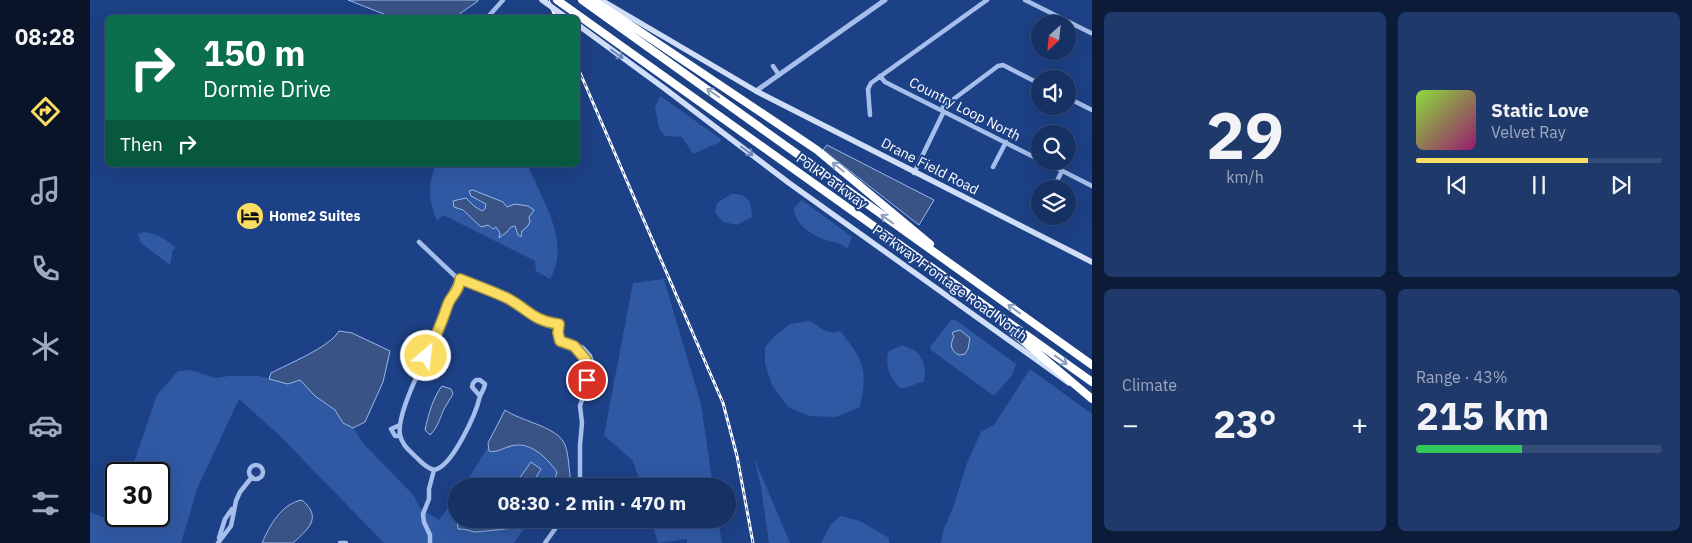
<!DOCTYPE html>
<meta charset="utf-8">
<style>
body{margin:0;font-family:"IBM Plex Sans",sans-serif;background:#1f396a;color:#f1f3f6;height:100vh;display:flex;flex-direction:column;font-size:19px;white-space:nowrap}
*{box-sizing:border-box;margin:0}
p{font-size:16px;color:#9ea9bf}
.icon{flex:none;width:28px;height:28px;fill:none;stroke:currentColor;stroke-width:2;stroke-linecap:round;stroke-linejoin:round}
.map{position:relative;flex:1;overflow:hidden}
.sheet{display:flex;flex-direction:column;gap:12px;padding:12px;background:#0c1b37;width:600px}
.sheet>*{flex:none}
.guide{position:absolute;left:15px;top:15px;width:475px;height:152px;border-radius:8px;box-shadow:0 5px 20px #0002,0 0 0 1px #354c78;background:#0b6e4f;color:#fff;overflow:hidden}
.needle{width:32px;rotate:207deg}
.fabs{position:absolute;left:941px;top:15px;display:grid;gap:10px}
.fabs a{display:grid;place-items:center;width:45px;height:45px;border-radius:50%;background:#163164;box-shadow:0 5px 20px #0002,0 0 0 1px #354c78;font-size:25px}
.speed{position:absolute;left:15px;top:462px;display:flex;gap:10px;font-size:25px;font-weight:700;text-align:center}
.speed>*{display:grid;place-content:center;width:65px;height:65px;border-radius:50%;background:#163164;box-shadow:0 5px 20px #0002,0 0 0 1px #354c78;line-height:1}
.speed .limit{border:2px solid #111;border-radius:8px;background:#fff;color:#111}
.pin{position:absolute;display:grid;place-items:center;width:42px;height:42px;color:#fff;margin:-21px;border:2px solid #fff;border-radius:50%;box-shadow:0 1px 5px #0007}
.me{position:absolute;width:55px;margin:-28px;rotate:28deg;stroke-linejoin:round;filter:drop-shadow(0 0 4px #0008)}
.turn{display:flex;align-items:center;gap:18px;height:105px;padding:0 15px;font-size:22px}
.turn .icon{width:65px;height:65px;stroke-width:2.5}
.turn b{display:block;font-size:35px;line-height:42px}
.then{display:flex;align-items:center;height:48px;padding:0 15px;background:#0003;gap:10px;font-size:19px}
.big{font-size:38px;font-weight:700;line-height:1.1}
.sheet .widget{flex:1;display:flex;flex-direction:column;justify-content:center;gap:8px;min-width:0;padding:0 18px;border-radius:8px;background:#1f396a}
.sheet .dial{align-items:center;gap:0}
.dial b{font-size:65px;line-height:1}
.song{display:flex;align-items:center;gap:15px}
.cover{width:60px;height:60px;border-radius:8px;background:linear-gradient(135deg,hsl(90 70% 55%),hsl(320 70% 35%))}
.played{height:5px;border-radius:2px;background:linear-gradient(90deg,#fbdd63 70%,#354c78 70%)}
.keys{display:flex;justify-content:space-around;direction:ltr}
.heat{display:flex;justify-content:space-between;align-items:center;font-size:28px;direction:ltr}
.charge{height:8px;border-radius:4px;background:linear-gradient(90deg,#34c759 43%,#354c78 0)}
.sheet .tiles{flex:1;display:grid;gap:12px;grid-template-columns:repeat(2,1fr)}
.trip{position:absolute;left:358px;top:478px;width:288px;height:50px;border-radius:25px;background:#163164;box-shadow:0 5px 20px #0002,0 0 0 1px #354c78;font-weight:700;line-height:50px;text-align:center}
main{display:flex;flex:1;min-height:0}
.dock{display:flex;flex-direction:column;width:90px;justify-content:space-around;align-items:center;background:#091428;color:#9ea9bf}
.dock .icon{width:35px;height:35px}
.dock .current{color:#fbdd63}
.dock b{font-size:22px;color:#f1f3f6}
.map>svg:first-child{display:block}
.green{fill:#3059a4;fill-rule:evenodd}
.water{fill:#395387;stroke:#98b8ed}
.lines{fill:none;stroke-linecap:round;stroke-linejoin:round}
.minor{stroke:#a5beeb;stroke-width:4.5}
.tertiary{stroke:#a5beeb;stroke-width:5}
.secondary{stroke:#d1def8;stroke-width:5.5}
.motorway{stroke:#fff;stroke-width:8}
.rail-casing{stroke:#fff;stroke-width:3}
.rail{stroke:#1d4186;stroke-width:1;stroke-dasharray:4;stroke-linecap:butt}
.secondary-bridge{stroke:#d1def8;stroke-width:5.5}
.oneway{stroke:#6e88b9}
.oneway2{stroke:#8ea0c2}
.route-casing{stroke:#a39040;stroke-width:12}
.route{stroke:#fbdd63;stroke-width:9}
.labels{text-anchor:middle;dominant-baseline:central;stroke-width:4;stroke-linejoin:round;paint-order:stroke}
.street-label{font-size:14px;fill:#fff;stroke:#1d4186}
.poi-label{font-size:14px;font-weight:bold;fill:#fff;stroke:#1d4186;text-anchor:start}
</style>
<main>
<nav class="dock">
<b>08:28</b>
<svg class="icon current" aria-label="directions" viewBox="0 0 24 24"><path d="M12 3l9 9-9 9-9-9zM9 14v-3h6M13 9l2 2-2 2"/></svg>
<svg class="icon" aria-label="music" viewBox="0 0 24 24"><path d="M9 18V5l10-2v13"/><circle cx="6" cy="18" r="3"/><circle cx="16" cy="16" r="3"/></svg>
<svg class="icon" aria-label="phone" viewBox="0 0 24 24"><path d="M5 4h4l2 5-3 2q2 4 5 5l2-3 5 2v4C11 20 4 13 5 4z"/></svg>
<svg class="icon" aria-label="climate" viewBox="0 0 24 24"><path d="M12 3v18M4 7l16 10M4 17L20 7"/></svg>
<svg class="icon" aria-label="car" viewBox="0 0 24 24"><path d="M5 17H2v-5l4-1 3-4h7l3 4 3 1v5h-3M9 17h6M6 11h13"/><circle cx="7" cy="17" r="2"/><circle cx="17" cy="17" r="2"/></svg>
<svg class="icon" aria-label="filters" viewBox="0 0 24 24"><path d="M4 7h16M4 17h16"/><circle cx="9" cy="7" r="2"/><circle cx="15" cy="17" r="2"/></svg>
</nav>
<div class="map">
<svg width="1002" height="543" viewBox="0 0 1002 543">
<rect width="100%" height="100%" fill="#1d4186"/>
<path class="green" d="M570 96 631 139 630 142 603 154 592 137 575 136 569 128 565 108Z
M345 165H438C451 200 482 241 460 279L446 271 445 261 353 215 347 221C338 197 338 190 345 165ZM396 196 413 202 417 207 423 206 440 214V222L432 231 430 237 428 235 425 226 421 227 417 232 409 238 410 233 406 227 401 229 398 224C381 223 379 212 364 207L363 201 376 198 384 206 392 211 395 209 396 204 385 199Z
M641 194C659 194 661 201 662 217L647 225 633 222 625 212 627 203Z
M712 200 762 237 757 249C752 243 747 243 739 241 723 236 705 226 704 208Z
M54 232C70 235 74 238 86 248L83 250 80 265 51 243 48 234Z
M582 278 574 280 611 404 623 486H551L543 461 514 435 543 283Z
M862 319 867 321 926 364 922 375 904 396 841 350 840 347Z
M720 321C730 327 738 336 750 331 774 361 778 369 770 407L746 417 719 416 698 407 682 385 675 364V347L686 335 700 324Z
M812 345C816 347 823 349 827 352 834 361 838 372 833 382 825 383 818 389 810 388 800 377 795 367 798 352Z
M940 369 1002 414V543H851L853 531 863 508 877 463 891 432 904 425Z
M101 370 125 378 139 376H169L198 384 210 380 225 396 245 410 253 423 263 428 273 443 324 496 330 508 349 520 366 496V519H440L424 543H294L189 435 149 399 107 489 91 543H0V512L23 521 26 512V516H69V474H40L67 395 88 371Z
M420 445C445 446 452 452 467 472L462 486H374L398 447 399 451H408Z
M664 458 700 543H679L671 487Z
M751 516 770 521 799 538V543H731L741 524Z
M561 519H628L632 543H597V539L568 543Z"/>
<path class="water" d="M258 0H388V1L365 17 304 18Z
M737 145 844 200 829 225 733 150Z
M383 190 413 202 417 207 425 204 438 206 444 210 439 217 440 222 437 227 432 231 431 237 428 235 425 226 421 227 417 232 409 238 410 233 406 227 403 229 398 225 391 227 373 210 364 207 363 201 376 198 384 206 392 211 395 209 396 204 381 196 379 191Z
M870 330 880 338 878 349 875 354 869 355C860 350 860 345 864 336L862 334 863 332Z
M249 331 262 333 300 351 293 382 279 413 275 422 263 428 253 423 245 410 225 396 210 380 198 384 179 379 181 373C198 364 240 347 249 331Z
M352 386 361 389 363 394C360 399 357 404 354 409 350 418 348 427 340 435L335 430C338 416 343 397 352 386Z
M415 410C431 421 463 426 473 441 479 449 479 473 481 483L479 486 463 485 467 472C456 457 439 439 418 447 411 449 406 453 399 451L398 443Z
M441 462 451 469 441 486H424Z
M212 500C233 518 218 529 203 543H172C180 525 191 504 212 500Z
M368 519H421L419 524 421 528C418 529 387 532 384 532 378 530 375 529 368 529L367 520Z"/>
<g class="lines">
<path class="minor" d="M935 0 1001 33
M397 18 413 0
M683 66 689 75
M790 76 795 82 950 160
M978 98 1002 110
M780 115 778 89 781 83 897 0
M953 161 1002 186
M903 167 916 142
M824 173 854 111 853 107 908 66 913 65 950 84
M963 189 972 171
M329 242 366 277 418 299 444 318 457 322 469 324 467 333 469 341 484 346
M360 300 366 293 370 279
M386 380H390L395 384 394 388 390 396 382 387 383 383Z
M310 425 301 429 305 436H310
M159 472a7 7 0 1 1 14 0a7 7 0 1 1-14 0Z
M344 470C336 468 331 462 326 457 319 450 312 445 310 435 306 411 339 352 350 329 357 313 357 291 370 279
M344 470C362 467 386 414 390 396
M490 486V445L492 423 490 406 502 369V362L500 356 493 348 489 346H484L496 360 497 380
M129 538 135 519 142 509
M128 543 141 526 146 501 150 492 162 477
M250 543H256
M340 543V535L334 522 333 514 339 499V489L344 470
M455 543 472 519"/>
<path class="tertiary" d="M666 91 795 0"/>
<path class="secondary" d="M511 0 666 91 1002 262
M488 25 574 88 699 183 979 383"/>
<path class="motorway" d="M467 0 1002 382
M492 0C663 121 832 244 1002 365
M503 0 727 150 840 244
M918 328 1002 399"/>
<defs>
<path id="rail" d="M458 0 466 18
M488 68 633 403 647 456 663 543"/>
</defs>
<use href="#rail" class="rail-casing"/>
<use href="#rail" class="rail"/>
<path class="secondary-bridge" d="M452 0 477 18"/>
</g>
<defs><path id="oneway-shaft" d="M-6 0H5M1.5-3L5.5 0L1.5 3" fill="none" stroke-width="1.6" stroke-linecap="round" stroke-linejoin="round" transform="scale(1.25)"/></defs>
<g class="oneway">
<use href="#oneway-shaft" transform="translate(527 54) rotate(36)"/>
<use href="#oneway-shaft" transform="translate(657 151) rotate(37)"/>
</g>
<g class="oneway2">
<use href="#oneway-shaft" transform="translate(623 93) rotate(-145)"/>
<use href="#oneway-shaft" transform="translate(748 167) rotate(-141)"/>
<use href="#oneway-shaft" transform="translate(797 219) rotate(-144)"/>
<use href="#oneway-shaft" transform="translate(924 309) rotate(-144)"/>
<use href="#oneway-shaft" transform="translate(971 360) rotate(36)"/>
</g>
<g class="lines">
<defs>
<path id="route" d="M336 356C345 339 352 322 358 304 362 294 369 292 370 279 385 285 402 291 417 298 438 309 443 321 469 324L468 333 470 341 484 346 496 360 497 380"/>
</defs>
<use href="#route" class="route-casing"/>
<use href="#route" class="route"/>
</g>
<defs>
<symbol id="hotel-disc" viewBox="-11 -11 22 22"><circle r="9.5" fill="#fbdd63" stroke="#1d4186"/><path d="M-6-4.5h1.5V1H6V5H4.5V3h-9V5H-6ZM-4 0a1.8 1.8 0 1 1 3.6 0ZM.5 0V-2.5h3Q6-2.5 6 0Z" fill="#111"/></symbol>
</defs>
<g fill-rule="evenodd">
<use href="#hotel-disc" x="144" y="200" width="32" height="32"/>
</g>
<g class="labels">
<g class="street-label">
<text transform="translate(875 109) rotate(27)">Country Loop North</text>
<text transform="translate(840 166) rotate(27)">Drane Field Road</text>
<text transform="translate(742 181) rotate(36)">Polk Parkway</text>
<text transform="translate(860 283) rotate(36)">Parkway Frontage Road North</text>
</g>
<g class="poi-label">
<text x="179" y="216">Home2 Suites</text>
</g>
</g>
</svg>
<div class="fabs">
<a><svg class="needle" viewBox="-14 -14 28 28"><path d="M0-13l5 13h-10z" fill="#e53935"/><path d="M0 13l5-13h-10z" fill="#9ea9bf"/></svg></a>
<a><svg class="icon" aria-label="sound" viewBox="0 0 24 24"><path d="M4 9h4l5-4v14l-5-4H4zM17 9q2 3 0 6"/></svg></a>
<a><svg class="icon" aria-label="search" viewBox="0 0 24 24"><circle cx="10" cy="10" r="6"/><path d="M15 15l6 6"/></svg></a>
<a><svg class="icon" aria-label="layers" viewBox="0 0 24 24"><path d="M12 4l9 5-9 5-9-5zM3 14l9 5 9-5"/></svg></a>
</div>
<div class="speed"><div class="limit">30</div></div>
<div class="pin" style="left:497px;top:380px;background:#d93025"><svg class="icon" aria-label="arrive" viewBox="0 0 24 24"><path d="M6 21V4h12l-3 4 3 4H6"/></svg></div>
<svg class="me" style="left:336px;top:356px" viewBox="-20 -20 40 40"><circle r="17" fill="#fbdd63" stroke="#fff" stroke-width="3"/><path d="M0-11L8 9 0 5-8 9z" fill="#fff"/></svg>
<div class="trip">08:30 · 2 min · 470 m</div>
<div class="guide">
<div class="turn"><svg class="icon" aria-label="right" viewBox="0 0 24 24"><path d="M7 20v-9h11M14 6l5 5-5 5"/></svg><div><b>150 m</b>Dormie Drive</div></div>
<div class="then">Then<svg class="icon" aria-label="right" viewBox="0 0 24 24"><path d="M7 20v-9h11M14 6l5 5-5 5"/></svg></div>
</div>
</div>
<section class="sheet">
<div class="tiles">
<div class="widget dial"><b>29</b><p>km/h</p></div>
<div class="widget">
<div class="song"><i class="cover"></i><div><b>Static Love</b><p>Velvet Ray</p></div></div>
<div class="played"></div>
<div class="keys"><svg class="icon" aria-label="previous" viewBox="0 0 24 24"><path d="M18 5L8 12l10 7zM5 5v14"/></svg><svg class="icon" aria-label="pause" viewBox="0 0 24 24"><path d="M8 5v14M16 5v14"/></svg><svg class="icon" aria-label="next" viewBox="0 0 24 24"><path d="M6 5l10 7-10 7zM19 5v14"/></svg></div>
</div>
<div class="widget"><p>Climate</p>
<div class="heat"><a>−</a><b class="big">23°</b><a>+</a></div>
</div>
<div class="widget"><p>Range · 43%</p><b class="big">215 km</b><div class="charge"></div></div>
</div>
</section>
</main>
